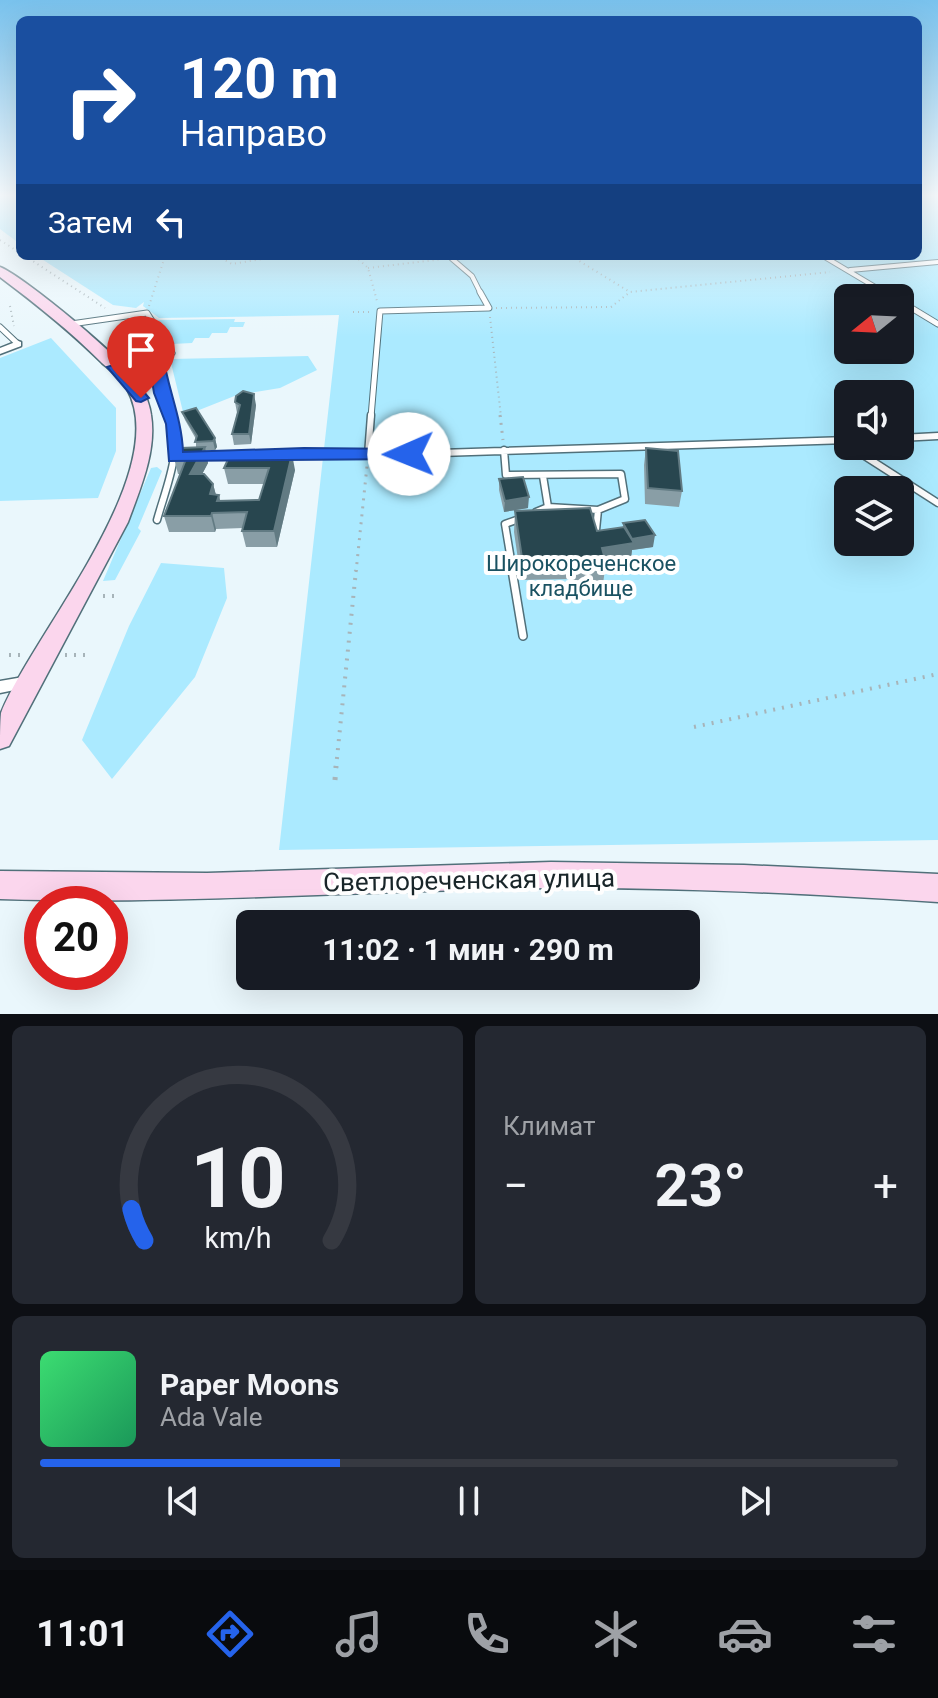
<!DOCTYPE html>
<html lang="ru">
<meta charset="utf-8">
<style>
body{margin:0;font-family:Roboto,sans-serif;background:#242831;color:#f1f3f6;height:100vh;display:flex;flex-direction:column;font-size:30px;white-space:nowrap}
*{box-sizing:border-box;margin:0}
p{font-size:26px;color:#9ea1a6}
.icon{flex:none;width:44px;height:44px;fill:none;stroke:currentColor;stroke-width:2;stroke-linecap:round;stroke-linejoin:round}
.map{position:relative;height:1014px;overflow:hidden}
.drawer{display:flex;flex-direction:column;gap:12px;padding:12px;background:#0d0f14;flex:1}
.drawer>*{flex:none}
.guide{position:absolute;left:16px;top:16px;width:906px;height:244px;border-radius:12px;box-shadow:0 8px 32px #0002;background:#1a4fa0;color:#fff;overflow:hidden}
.needle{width:52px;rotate:252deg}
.fabs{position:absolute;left:834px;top:284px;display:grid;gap:16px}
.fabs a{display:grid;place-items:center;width:80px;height:80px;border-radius:12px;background:#171b24;box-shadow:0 8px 32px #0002;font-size:40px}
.speed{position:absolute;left:24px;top:886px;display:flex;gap:16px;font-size:40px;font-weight:700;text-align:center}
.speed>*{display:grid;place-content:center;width:104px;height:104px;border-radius:50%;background:#171b24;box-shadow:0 8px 32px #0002;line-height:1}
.speed .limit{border:12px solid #d22;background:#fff;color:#111}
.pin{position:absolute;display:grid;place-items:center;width:68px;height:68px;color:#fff;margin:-82px -34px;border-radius:50% 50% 50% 0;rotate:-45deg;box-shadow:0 0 8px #0007}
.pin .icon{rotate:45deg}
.me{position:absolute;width:88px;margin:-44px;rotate:269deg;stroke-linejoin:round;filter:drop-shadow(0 0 6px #0008)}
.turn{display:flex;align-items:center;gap:28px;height:168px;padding:0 32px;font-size:36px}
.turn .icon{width:104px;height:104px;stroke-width:2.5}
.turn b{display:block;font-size:56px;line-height:68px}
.then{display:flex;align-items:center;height:76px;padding:0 32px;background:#0003;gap:16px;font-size:30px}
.big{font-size:60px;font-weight:700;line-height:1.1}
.drawer .widget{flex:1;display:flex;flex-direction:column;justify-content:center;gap:12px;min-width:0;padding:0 28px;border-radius:12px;background:#242831}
.drawer .dial{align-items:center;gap:0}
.dial svg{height:208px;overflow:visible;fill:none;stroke:#363941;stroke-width:7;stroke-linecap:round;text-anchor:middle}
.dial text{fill:#f1f3f6;stroke:none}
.song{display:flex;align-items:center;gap:24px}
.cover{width:96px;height:96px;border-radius:12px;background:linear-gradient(135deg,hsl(140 70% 55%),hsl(150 70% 35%))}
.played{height:8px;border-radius:4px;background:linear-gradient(90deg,#2563eb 35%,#363941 35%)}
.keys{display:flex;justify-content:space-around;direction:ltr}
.heat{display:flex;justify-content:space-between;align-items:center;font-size:44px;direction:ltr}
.drawer .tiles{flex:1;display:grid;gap:12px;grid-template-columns:1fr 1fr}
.widget:last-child{grid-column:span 2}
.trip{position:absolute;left:236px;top:910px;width:464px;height:80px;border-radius:12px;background:#171b24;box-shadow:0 8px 32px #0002;font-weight:700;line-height:80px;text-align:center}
.tab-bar{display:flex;height:128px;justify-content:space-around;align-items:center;background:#090b0e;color:#9ea1a6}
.tab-bar .icon{width:56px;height:56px}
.tab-bar .active{color:#2563eb}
.tab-bar b{font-size:36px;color:#f1f3f6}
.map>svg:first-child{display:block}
.green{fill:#abeaff;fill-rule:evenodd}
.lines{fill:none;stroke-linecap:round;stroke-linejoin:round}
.service-far3-casing{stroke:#51707a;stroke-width:6}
.service-far2-casing{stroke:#51707a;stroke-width:7}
.service-far1-casing{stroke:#51707a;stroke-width:9}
.service-casing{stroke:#51707a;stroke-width:10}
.minor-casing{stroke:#51707a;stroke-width:3}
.secondary-casing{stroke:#51707a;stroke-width:3}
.path-far3{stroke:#a7b4b9;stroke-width:2;stroke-dasharray:1 4;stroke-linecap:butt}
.path-far2{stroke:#a7b4b9;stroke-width:3;stroke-dasharray:2 6;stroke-linecap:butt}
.path-far1{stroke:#a7b4b9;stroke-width:4;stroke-dasharray:2 7;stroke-linecap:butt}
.path{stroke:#a7b4b9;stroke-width:5;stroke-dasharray:3 9;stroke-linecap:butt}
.service-far3{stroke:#fff;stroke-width:4}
.service-far2{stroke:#fff;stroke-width:5}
.service-far1{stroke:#fff;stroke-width:6}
.service{stroke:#fff;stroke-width:7}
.minor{fill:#fff;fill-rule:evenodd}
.secondary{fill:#fbd6ed;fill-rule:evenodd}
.wall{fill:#899ea6}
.shaded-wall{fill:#627b83}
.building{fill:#28464f;stroke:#627b83;stroke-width:2}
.route{fill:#2563eb;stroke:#184099;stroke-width:2}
.labels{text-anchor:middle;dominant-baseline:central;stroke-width:8;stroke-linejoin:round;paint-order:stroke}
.park-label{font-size:22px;fill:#1a5262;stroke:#fff}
.near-street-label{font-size:26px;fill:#182529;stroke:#fff}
</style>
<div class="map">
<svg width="938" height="1014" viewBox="0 0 938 1014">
<rect width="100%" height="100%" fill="#eaf7fc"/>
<path class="green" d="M0 195H20V244L0 229Z
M918 195H938V840L279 850 339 315 159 318 143 306 144 302 136 308 113 305 37 256H918ZM848 298H900V350H848ZM848 394H900V446H848ZM848 490H900V542H848Z
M235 319 234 322H245L243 327H230L227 333H212L209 338H195L192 343 172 344 158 320Z
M51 338 116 408V451L98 498 0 501V358Z
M308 356 317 370 280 388 237 395 184 416 170 359Z
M157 467 162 471 138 528 141 531 115 580 103 581 151 468Z
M161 563 224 568 227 598 195 677 112 779 82 740 129 626Z"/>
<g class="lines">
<defs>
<path id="service-far3" d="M823 256 887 294
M451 258 472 276 481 294
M850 270 938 262"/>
<path id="service-far2" d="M884 292 895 298
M900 301 938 324
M71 324 147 313 172 353 118 366
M0 327 18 344
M155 356 161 393 171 417
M371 417 380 311 489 308 480 292"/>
<path id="service-far1" d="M900 438 938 436
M849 446 938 503
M504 450 506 475 621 474 625 499 598 510 548 507
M368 455 371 415
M199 456 409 454 848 440
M536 512 548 507 543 476
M157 520C166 487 184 448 170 415
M596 530 598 510
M513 572 505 524 522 518"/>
<path id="service" d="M512 570 523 636"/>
<path id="minor" d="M18 341 21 342V346L0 354V348Z
M29 676 34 678 37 682 34 686 0 693V681Z"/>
<path id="secondary" d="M0 267C25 277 127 362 141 386 145 393 150 406 151 415 157 451 140 489 128 522L9 746 0 749C0 738 0 723 1 713 32 635 174 473 127 389 122 379 110 370 102 363 70 331 36 304 0 277Z
M551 862 744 865 938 874V902C809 894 680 887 551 888 367 890 184 905 0 899V871L207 873Z"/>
</defs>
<use href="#service-far3" class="service-far3-casing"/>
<use href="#service-far2" class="service-far2-casing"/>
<use href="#service-far1" class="service-far1-casing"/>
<use href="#service" class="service-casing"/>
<use href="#minor" class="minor-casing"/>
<use href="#secondary" class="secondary-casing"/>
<path class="path-far3" d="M0 240 20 253
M25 256 105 308
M217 256 232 264 280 256
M355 256 368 268 377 301
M571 256 630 292
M368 268 443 259
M10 306 14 326
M149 306 165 256
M496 308 611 307 630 292 830 272
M353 312H371
M490 317 501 417"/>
<path class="path-far2" d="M500 415 503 440
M356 572 367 466"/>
<path class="path-far1" d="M103 596H118
M9 655H25
M65 655H89
M694 727 938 674
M336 768 356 570"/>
<path class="path" d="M335 780 336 766"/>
<use href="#service-far3" class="service-far3"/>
<use href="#service-far2" class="service-far2"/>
<use href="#service-far1" class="service-far1"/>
<use href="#service" class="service"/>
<use href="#minor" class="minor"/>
<use href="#secondary" class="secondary"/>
</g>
<path class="wall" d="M235 402 256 405 251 444 234 445 232 434 237 413Z
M182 412 215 438 217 447 215 450 206 451 208 463 202 474 213 484 216 495H219L220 501 259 500 264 484H228L224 468 230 455 295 470 277 547H246L242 531 243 528 216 529 215 532H169L164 516 180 474H178L174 458 196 447V439L185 420Z
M646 448 682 491 679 507 645 504 644 465Z
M499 479 528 508 504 512 499 490Z
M515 511 597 531 623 527V523L653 547 632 550 630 565 605 569 603 584 573 586 572 579 521 580 514 532Z"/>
<path class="shaded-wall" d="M254 394 256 405 251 444 249 434Z
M215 438 217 447 215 450 213 441Z
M205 447 208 463 194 490 190 474Z
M292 454 295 470 277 547 274 531Z
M213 484 217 499 219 495 222 511 210 494Z
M529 497 528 508 504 512 505 501Z
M212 513 216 529 215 532 211 516Z
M655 535 653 547 632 550 630 565 605 569 606 563 602 548 632 544V539Z"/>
<path class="building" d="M243 391 254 394 249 434H232L240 405 235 402 236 396Z
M196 408 215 438 213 441 195 442 197 436 182 412Z
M205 447 190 474H204L213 484 210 494 219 495 217 501 259 500 269 468H224L230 455 292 454 274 531H242L247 512 212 513 211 516H164L186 459 174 458 181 448Z
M646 448 678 451 682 491 648 488Z
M523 477 529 497 505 501 499 479Z
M590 508 597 531 624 527 634 543 602 548 606 563 576 564 575 557 522 558 515 511Z
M645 520 655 535 632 539 623 523Z"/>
<linearGradient id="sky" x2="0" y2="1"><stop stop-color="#79c2ed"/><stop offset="0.58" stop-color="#f6fbfe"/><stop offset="1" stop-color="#f6fbfe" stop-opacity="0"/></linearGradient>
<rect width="938" height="337" fill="url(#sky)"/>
<path class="route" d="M155 352 163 356C168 389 182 419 183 452L304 448 409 449 417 454 409 459 169 461 166 424 154 393 149 362 124 369 149 398 141 402 136 401 107 367Z"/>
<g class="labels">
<g class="park-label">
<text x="581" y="563">Широкореченское<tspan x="581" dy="25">кладбище</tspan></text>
</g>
<g class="near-street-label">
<text transform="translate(469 880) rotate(-1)">Светлореченская улица</text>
</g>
</g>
</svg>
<div class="fabs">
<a><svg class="needle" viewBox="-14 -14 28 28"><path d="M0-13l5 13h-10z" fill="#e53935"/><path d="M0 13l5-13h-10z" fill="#9ea1a6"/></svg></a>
<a><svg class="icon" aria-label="sound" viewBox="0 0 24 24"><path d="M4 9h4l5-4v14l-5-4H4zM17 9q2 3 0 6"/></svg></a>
<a><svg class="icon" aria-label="layers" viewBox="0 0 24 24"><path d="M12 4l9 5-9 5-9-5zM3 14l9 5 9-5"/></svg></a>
</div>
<div class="speed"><div class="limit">20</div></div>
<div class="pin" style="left:141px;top:398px;background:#d93025"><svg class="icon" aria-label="arrive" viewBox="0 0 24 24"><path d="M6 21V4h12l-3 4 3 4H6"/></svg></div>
<svg class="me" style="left:409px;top:454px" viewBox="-20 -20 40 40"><circle r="19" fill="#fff"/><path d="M0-13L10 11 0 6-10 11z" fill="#2563eb"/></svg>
<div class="trip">11:02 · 1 мин · 290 m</div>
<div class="guide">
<div class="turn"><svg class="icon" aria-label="right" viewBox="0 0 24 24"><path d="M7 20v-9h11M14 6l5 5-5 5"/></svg><div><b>120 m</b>Направо</div></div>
<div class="then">Затем<svg class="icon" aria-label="left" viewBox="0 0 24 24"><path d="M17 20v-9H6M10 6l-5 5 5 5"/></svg></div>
</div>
</div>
<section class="drawer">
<div class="tiles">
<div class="widget dial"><svg viewBox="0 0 100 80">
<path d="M14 69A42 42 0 1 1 86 69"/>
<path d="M14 69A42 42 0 0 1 9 57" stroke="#2563eb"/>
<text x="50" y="56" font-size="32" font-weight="700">10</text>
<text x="50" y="72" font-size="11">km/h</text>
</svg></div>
<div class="widget"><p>Климат</p>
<div class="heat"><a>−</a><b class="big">23°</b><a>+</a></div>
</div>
<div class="widget">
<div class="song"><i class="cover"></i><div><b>Paper Moons</b><p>Ada Vale</p></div></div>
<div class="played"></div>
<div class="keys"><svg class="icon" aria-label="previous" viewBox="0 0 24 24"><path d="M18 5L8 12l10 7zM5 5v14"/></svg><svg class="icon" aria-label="pause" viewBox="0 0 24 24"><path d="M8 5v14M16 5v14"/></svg><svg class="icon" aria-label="next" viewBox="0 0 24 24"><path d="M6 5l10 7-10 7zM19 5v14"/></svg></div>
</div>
</div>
</section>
<nav class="tab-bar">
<b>11:01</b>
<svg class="icon active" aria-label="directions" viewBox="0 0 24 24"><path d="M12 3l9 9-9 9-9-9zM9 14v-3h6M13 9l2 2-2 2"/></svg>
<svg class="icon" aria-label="music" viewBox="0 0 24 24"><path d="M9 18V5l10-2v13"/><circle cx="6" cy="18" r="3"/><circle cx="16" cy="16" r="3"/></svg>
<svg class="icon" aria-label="phone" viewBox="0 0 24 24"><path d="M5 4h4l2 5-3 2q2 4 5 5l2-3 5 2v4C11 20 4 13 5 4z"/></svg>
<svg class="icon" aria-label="climate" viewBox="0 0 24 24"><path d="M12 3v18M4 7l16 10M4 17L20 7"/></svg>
<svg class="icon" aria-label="car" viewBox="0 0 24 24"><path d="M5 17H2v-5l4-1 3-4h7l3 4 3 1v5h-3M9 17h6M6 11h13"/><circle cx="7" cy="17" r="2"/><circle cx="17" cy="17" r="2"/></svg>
<svg class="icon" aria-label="filters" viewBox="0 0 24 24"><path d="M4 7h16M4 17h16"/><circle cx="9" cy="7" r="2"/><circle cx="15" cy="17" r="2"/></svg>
</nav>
